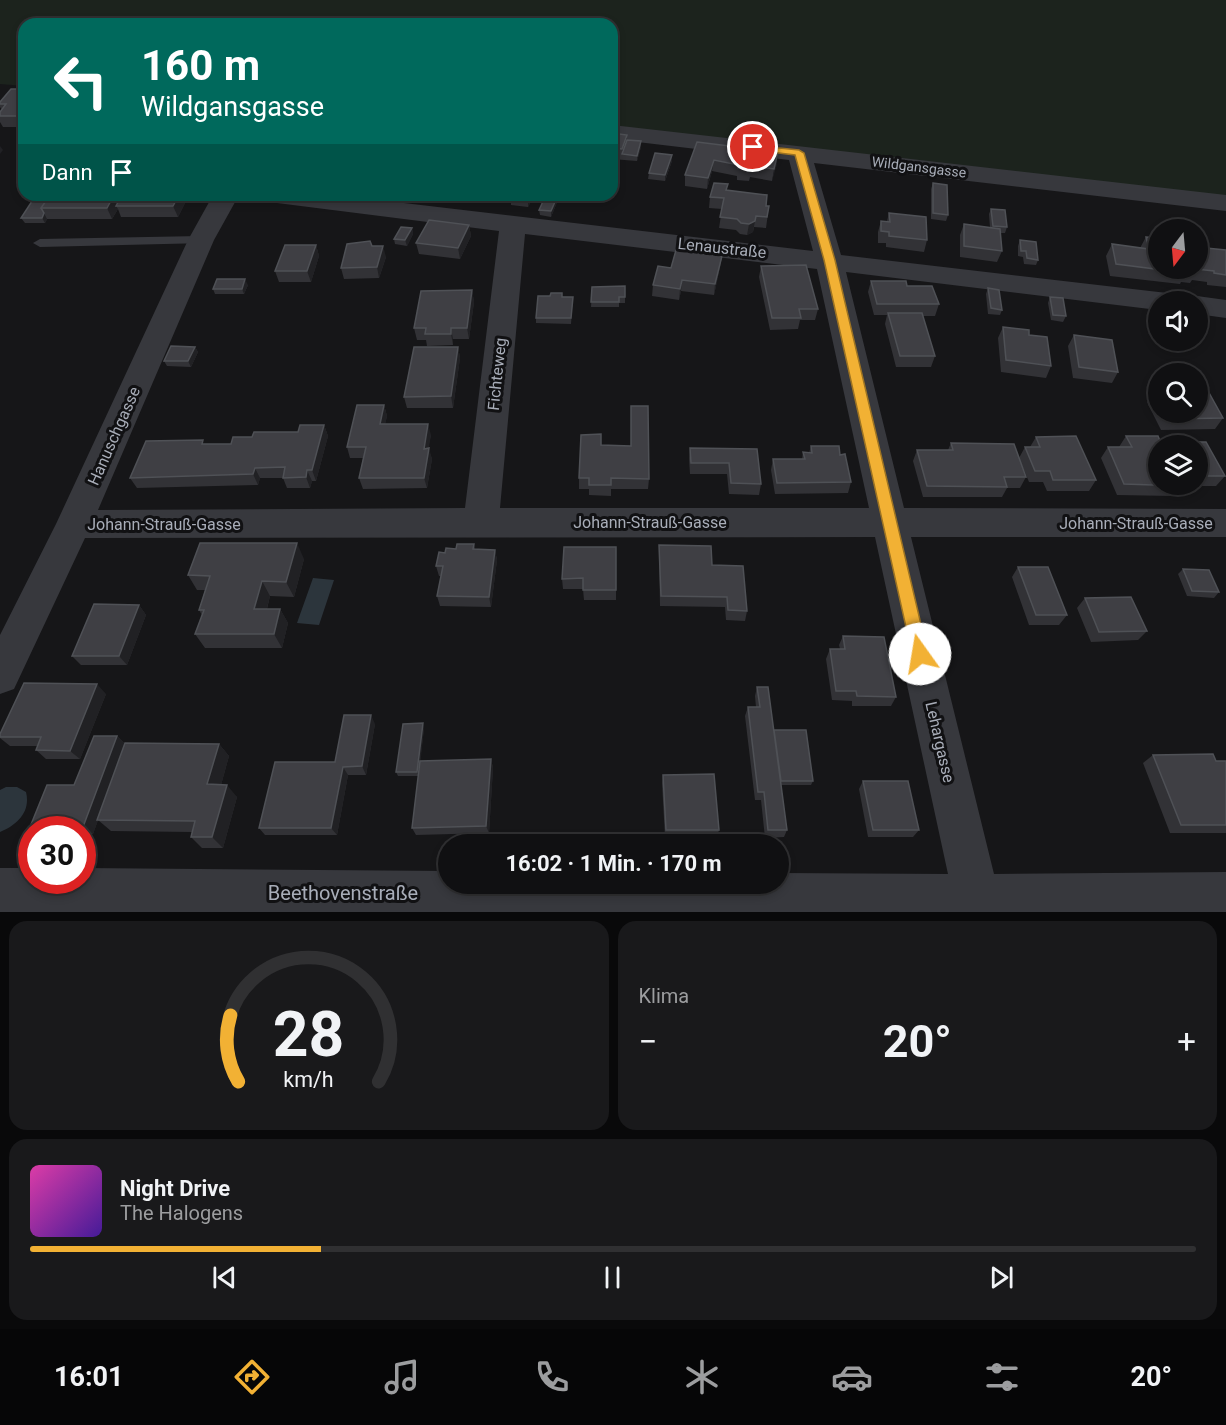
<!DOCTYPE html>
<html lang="de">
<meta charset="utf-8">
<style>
body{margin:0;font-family:Roboto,sans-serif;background:#19191b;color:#f1f3f6;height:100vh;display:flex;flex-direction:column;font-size:22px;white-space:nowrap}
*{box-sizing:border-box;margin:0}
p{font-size:20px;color:#9c9d9f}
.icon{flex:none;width:33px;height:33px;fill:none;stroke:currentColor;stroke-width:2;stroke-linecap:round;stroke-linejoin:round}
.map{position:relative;height:912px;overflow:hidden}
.sheet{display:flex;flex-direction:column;gap:9px;padding:9px;background:#09090a;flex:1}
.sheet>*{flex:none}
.banner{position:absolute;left:18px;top:18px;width:600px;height:183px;border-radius:18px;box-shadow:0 3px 9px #0003,0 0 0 2px #303032;background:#00695c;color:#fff;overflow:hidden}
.needle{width:39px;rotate:196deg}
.buttons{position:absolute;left:1148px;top:219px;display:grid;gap:12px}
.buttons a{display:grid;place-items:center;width:60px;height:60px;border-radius:50%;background:#101012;box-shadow:0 3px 9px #0003,0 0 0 2px #303032;font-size:30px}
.speed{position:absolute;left:18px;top:816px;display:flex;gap:12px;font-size:30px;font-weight:700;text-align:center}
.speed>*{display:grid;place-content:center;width:78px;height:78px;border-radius:50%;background:#101012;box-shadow:0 3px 9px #0003,0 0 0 2px #303032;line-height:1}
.speed .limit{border:9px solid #d22;background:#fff;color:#111}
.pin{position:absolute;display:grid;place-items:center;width:51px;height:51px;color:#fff;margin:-26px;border:3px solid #fff;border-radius:50%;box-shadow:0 2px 6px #0007}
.me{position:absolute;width:66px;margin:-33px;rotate:347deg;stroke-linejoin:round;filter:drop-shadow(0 0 4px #0008)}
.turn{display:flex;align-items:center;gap:21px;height:126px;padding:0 24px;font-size:27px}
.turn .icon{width:78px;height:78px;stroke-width:2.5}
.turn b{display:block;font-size:42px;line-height:51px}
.then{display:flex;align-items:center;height:57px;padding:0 24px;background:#0003;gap:12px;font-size:22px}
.big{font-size:45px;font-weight:700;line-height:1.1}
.sheet .card{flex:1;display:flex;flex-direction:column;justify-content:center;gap:9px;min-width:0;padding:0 21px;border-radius:18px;background:#19191b}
.sheet .dial{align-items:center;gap:0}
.dial svg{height:156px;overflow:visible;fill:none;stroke:#303032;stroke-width:7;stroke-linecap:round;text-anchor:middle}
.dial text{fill:#f1f3f6;stroke:none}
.song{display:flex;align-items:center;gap:18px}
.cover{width:72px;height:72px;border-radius:9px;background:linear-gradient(135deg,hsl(320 70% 55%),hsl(260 70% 35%))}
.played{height:6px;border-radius:3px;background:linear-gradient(90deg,#f2b134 25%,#303032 25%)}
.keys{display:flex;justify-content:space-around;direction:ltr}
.heat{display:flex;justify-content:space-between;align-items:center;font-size:33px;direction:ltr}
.sheet .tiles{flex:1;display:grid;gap:9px;grid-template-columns:1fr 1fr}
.card:last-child{grid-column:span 2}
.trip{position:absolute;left:438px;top:834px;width:351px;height:60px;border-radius:30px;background:#101012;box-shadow:0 3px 9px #0003,0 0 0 2px #303032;font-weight:700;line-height:60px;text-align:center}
.tab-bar{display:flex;height:96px;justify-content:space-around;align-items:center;background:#060607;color:#9c9d9f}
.tab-bar .icon{width:42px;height:42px}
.tab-bar .active{color:#f2b134}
.tab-bar b{font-size:27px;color:#f1f3f6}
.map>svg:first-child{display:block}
.green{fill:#1c231d}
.water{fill:#2c353c}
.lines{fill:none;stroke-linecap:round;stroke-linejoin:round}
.service{fill:#37383d;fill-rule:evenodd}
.minor{fill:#37383d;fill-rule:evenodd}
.wall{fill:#323236}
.shaded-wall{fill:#212124}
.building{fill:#3f3f44;stroke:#4f5156;stroke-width:1.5}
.route{fill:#f2b134;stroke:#9d7322;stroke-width:1.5}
.labels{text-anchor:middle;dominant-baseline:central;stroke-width:6;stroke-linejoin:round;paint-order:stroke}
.far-street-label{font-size:14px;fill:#a8adb8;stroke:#111113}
.street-label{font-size:16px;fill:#a8adb8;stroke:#111113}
.near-street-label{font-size:20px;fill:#a8adb8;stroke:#111113}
</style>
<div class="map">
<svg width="1226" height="912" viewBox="0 0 1226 912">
<rect width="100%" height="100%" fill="#161618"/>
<path class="green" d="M0 0H1226V207L612 137V24H24V86L0 84Z"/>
<path class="water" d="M313 578 334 580 319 625 297 623Z
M6 787H17L26 792C31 812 17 825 0 832V790Z"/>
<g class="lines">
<path class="service" d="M201 236 206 237 208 240 206 243 40 247 33 243 40 239Z"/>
<path class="minor" d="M612 125 1226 195V211L814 163 841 255 1167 293 1177 295 1181 302H1158V310L846 272 904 508 1226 509V537H911L994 874 1226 872V912H0V868H32V880H82V868L448 871V884H778V873L948 874 875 537 85 538 14 689 0 694V635L56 524 188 240 213 195H239L214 240 98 510 465 508 499 231 277 203 268 200 264 195H336L813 251 789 160 612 139ZM525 234 817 269 869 508H500Z
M1197 296 1226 300V318L1197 314V302H1185L1187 298Z"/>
</g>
<path class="wall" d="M24 89 23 127H3L0 122V112L2 110 0 107V102Z
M612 133 641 147 637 161 612 159Z
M697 142 778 152 772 181 750 177 749 181 737 180V176L712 171 707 189 685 186V175Z
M672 155V161L665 181 648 179 649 173Z
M933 183 948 215 946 221 931 219V189Z
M727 190 766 206H769L766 228 754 227 753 232 747 235 740 234 736 230 719 228 722 209 709 208 710 197Z
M36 195H189L178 217H121L118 209 112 219H47L45 223H25L21 218Z
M437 195H469L467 199Z
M513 195H534L528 207 511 205V199Z
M560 195 551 217 540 215 539 210Z
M991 209 1007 227 1005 233H1000L1002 251 997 262 960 257V235L964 224 990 228 989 214Z
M889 213 927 240 924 252 886 247V243H878V232L881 221H887Z
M469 225 471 236 460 259 419 254 416 243Z
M412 228 413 234 407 246 395 244 394 239Z
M1146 237 1206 248 1226 250V287L1207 285V282L1192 280 1190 283 1181 282 1180 284 1110 276 1106 256 1112 244 1140 248Z
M1020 240 1038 260 1036 265 1024 264 1023 257 1018 256V246Z
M316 245 319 256 311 282H279L275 271Z
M372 246 386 257 379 278 344 279 341 268Z
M722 256 720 267 714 295 681 291 679 300 652 296 653 285 671 268Z
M761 266 818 309 815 320H800L798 329 770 330 759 277Z
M871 281 907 286 939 304 935 316H923L935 356 931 367H896L885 324 887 315H874L868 292Z
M248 285 244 294H215L213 289Z
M625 286V303H619V307H591L592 287Z
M988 288 1002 310 1000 315 988 314 986 294Z
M472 290 474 302 469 339H453V345L427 346 426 340H417L414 328Z
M550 296 573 297 571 324 536 323V318Z
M1050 297 1066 316 1063 322 1051 320 1048 303Z
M1003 327 1029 335 1051 366 1046 378 1001 372 998 338Z
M1074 335 1118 372 1112 383 1073 378 1068 346Z
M195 347 198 352 191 367 167 366 164 361Z
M458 347 460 358 453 408H407L404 397Z
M1156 382H1158V412H1197L1223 418 1215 429 1161 430 1147 402 1151 396 1149 393Z
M384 405 387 416 385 424 431 435 428 448 432 459 427 488 363 489 359 478 363 458H350L347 447Z
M324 425 328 436 316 481H312L310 488H287L283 478H260L258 485 137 488 130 478 205 444H231L252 437 298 432Z
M1126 436H1158L1162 446H1158V484H1197V446H1168L1170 442H1206L1225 476 1216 486H1181L1173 496 1117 495 1101 458 1108 447H1119Z
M1036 437 1096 480 1089 491H1047L1043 482H1029L1019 458 1025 447H1030Z
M951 443 1026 477 1020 488H1007L1002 497H923L913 461 917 450H948Z
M601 445 649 479 648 489H611V496L589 495V489H579V478Z
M811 446 840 455 851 482 848 493 775 494 771 470 773 459H802L803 452 809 453Z
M690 448 757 449 761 484 759 495 729 494 727 474H690L689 459Z
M474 544 475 549 495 550 497 560 491 607 440 606 437 596 441 576H439L436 566 456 549Z
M659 545 712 565 747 611 745 621 726 620 725 607 660 606 659 555Z
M616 547V600H584L583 589H563L562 579Z
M304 559 294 597 270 596 267 609H280L288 623 282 648H205L195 634 202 615 199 610 205 590H197L188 575Z
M1018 567 1067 615 1059 625H1029L1012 577Z
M1183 569 1219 592 1214 598 1187 596 1178 574Z
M1085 598 1147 631 1138 640 1091 642 1077 608Z
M139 605 146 615 127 665H81L72 656Z
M843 636 896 697 891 706H852V701L832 700 826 659 830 649H840L839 645Z
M757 687 774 730 813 781 811 785H781L787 830 784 837 765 838 761 800H755L745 716 748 707H756L755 696Z
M106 694 80 759H46L36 750 38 746H10L0 738V734Z
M375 724 366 775H348L337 835H265L259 828 335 762Z
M424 728 420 761 491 759 493 768 489 833 416 835 412 828 418 776H398L396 772Z
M117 736 125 744H219L229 756 221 785 237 797 223 848H202L191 837 192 832 111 831 98 820 93 834H82V830H34L30 827 74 785Z
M1153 755 1216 761H1226V833H1170L1143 763Z
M663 775 719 830 717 837H665L662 783Z
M863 781 919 830 913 837H868L859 789Z"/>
<path class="shaded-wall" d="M24 107V126L23 127 17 116Z
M627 135V146L622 154V160V149Z
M641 141V147L637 161V156Z
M0 146 3 150 0 154Z
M778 152 777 164 772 181 774 169Z
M672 155V161L665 181V175Z
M714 160 712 171 707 189 708 178Z
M114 195H126L116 206 118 209 112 219 107 208Z
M179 195H189L178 217 173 206Z
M531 195H534L528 207V202Z
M558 195H560L551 217V211Z
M44 213 47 219 45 223 42 218Z
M755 221 753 232 747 235 749 224Z
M469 225 471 236 460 259 458 248Z
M412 228 413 234 407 246 405 240Z
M316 245 319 256 311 282 307 271Z
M383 246 386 257 379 278 377 267Z
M722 256 720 267 714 295 715 284Z
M245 279 248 285 244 294 242 289Z
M682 280 681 291 679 300 680 289Z
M472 290 474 302 469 339 467 328Z
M451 328 453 339V345L451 334Z
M195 347 198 352 191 367 188 361Z
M458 347 460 358 453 408 451 396Z
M384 405 387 416 383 435 380 424Z
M428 424 431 435 427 460 424 449Z
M324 425 328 436 316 481 312 470Z
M429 448 432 459 427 488 424 478Z
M255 468 260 478 258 485 253 474Z
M307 470 312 481 310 488 306 477Z
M297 543 304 559 294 597 286 582Z
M495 550 497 560 491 607 489 597Z
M262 581 270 596 263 623 254 609Z
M139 605 146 615 127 665 119 656Z
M280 609 288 623 282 648 274 634Z
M97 684 106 694 80 759 70 751Z
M371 715 375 724 366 775 362 766Z
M423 723 424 728 419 776 417 772Z
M117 736 126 745 93 834 83 827Z
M219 744 229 756 218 796 207 784Z
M491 759 493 768 489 833 486 826Z
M343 767 348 775 337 835 331 828Z
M227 785 237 797 223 848 212 837Z"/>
<path class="building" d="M11 89H24V107L17 116H0V112L6 104H0V102Z
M612 133 627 135 622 149 612 148Z
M627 140 641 141 637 156 622 154Z
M697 142 778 152 774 169 752 166 750 170 738 168 739 165 714 160 708 178 685 175Z
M655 153 672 155 665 175 649 173Z
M714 183 728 184 726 190 767 195 766 206H769L767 217 756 216 755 221 749 224 741 223 737 219 720 217 724 198 710 197Z
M933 183 947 185 948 215 933 213Z
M36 195H50L41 208 44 213 42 218H21Z
M50 195H114L107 208H41Z
M122 195H179L173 206H116Z
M513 195H531L528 202 511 199Z
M546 195H558L551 211 539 210Z
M991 209 1005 210 1007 227 993 226Z
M889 213 926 217 927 240 889 236V232L881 231V221L890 222Z
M429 220 469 225 458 248 416 243Z
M964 224 1000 229 1002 251 964 246Z
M401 227 412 228 405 240 394 239Z
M1146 237 1158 238V268H1197V243L1205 244 1206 248 1226 250V275L1214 273V271L1196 269 1197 272 1186 270 1187 273 1116 264 1112 244 1149 249Z
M1020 240 1036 242 1038 260 1027 258 1026 251H1021Z
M370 241 372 246H383L377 267 341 268 347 244Z
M285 245H316L307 271H275Z
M676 250 722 256 715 284 682 280 680 289 653 285 658 266 671 268Z
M806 265 818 309H799L801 318H772L761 266Z
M217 279H245L242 289H213Z
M871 281H906L907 286H932L939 304H877Z
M625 286V297H619V302H591L592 287Z
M988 288 999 290 1002 310 991 308Z
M472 290 467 328H451V334H425L426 328H414L421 291Z
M551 293H562V297H573L571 318H536L538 296H550Z
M1050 297 1063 298 1066 316 1053 315Z
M888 313H922L935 356H900Z
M1003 327 1029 330V335L1047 337 1051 366 1006 360Z
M1074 335 1112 340 1118 372 1079 367Z
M171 346 195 347 188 361H164Z
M414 347H458L451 396 404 397Z
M1154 391H1158V399Z
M1197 391H1208L1223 418 1169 419 1165 412H1197Z
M357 405H384L380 424H428L424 449 429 448 424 478H359L366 447H347Z
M631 406H648L649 479 611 478V485H589V478H579L581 435 601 434V445L631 446Z
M300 425H324L312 470H307L306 477 283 478 285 467 255 468 253 474 130 478 146 441 203 440 202 444H231L233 437H252L254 432H298Z
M1076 436 1096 480H1053L1050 471H1035L1025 447H1040L1036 437Z
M1126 436H1158L1162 446H1158V484H1181L1182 486 1124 484 1108 447H1132Z
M1170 442H1206L1225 476H1197V446H1172Z
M951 443 1014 444 1026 477H1004L1007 487 927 486 917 450H953Z
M811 446H839L840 455 845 454 851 482 777 483 773 459H805L803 452 812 453Z
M690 448 757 449 761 484 731 483 729 463H691Z
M200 543H297L286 582 262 581 254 609H280L274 634H195L204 610H199L210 576 188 575Z
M457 544H474L473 549 495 550 489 597 437 596 443 566H436L439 552 445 553 446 548 456 549Z
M659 545 711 546 712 565 743 566 747 611 728 610 727 597 661 596Z
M564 547H616V590H583V578L562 579Z
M1018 567H1048L1067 615H1036Z
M1183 569 1209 570 1219 592 1192 591Z
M1131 597 1147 631 1099 632 1085 598Z
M94 604 139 605 119 656H72Z
M843 636 884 637 896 697 857 696 856 691H836L830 649H845Z
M24 683 97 684 70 751 36 750 41 737H0V734Z
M757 687H768L787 830H768L764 792H758L748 707H760Z
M344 715H371L362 766 343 767 331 828H259L275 762H335Z
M423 723 417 772H396L403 724Z
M774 730H806L813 781H781Z
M94 736H117L83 827H30L47 785H74Z
M125 743 219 744 207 784 227 785 212 837H191L195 821 97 820Z
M1213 754 1216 761H1226V825H1181L1153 755Z
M491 759 486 826 412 828 420 761Z
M714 774 719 830H666L663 775Z
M863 781H908L919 830H873Z"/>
<path class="route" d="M749 145 799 150 804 153 835 260 928 654 925 659 920 661 914 659 912 654 824 260 795 155 753 150 748 147Z"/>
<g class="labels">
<g class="far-street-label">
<text transform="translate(919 167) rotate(7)">Wildgansgasse</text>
</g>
<g class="street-label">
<text transform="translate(722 248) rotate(6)">Lenaustraße</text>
<text transform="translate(497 374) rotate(-84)">Fichteweg</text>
<text transform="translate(114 436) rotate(-66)">Hanuschgasse</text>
<text x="650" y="522">Johann-Strauß-Gasse</text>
<text x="1136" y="523">Johann-Strauß-Gasse</text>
<text x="164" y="524">Johann-Strauß-Gasse</text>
<text transform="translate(940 742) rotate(77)">Lehargasse</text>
</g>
<g class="near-street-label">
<text x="343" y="893">Beethovenstraße</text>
</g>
</g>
</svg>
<div class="buttons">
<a><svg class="needle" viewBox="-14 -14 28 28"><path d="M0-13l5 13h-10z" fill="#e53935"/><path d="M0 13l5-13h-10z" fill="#9c9d9f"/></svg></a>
<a><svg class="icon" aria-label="sound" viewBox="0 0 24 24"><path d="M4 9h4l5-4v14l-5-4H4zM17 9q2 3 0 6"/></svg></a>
<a><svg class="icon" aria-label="search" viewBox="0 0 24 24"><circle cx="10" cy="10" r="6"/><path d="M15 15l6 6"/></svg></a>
<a><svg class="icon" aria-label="layers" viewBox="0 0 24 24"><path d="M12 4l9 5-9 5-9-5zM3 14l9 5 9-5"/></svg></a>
</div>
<div class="speed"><div class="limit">30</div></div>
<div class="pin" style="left:753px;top:147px;background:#d93025"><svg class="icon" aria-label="arrive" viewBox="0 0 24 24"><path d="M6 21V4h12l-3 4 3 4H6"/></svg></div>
<svg class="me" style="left:920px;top:654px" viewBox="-20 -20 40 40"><circle r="19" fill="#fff"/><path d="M0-13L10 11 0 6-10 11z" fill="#f2b134"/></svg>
<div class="trip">16:02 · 1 Min. · 170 m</div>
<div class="banner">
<div class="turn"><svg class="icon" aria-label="left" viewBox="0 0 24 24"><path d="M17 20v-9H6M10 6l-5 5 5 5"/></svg><div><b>160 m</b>Wildgansgasse</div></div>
<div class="then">Dann<svg class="icon" aria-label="arrive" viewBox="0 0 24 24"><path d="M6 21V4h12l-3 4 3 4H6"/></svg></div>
</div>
</div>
<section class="sheet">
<div class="tiles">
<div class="card dial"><svg viewBox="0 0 100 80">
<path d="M14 69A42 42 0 1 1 86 69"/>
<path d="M14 69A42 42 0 0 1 10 35" stroke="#f2b134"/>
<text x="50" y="56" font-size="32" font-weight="700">28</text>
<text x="50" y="72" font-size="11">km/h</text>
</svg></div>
<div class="card"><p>Klima</p>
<div class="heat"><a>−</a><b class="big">20°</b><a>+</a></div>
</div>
<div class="card">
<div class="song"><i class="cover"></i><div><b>Night Drive</b><p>The Halogens</p></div></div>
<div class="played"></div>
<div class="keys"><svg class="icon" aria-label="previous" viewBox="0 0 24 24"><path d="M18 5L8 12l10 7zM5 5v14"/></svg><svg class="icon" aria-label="pause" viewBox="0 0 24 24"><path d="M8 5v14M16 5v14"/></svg><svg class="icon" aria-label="next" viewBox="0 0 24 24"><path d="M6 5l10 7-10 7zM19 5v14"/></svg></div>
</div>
</div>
</section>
<nav class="tab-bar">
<b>16:01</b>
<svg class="icon active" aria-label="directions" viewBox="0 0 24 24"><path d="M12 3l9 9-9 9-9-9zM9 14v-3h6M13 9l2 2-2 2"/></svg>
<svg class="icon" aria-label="music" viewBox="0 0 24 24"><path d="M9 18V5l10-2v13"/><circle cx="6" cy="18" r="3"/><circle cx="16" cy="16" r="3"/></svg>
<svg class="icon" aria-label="phone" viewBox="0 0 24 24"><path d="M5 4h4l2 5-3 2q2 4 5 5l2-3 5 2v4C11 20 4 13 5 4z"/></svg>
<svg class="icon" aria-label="climate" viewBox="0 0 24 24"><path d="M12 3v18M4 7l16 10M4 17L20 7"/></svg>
<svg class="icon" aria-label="car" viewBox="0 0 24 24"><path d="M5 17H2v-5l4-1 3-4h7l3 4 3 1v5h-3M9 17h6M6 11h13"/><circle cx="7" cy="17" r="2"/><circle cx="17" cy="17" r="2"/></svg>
<svg class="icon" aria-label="filters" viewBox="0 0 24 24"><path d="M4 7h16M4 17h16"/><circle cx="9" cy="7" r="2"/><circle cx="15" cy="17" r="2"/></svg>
<b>20°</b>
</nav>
